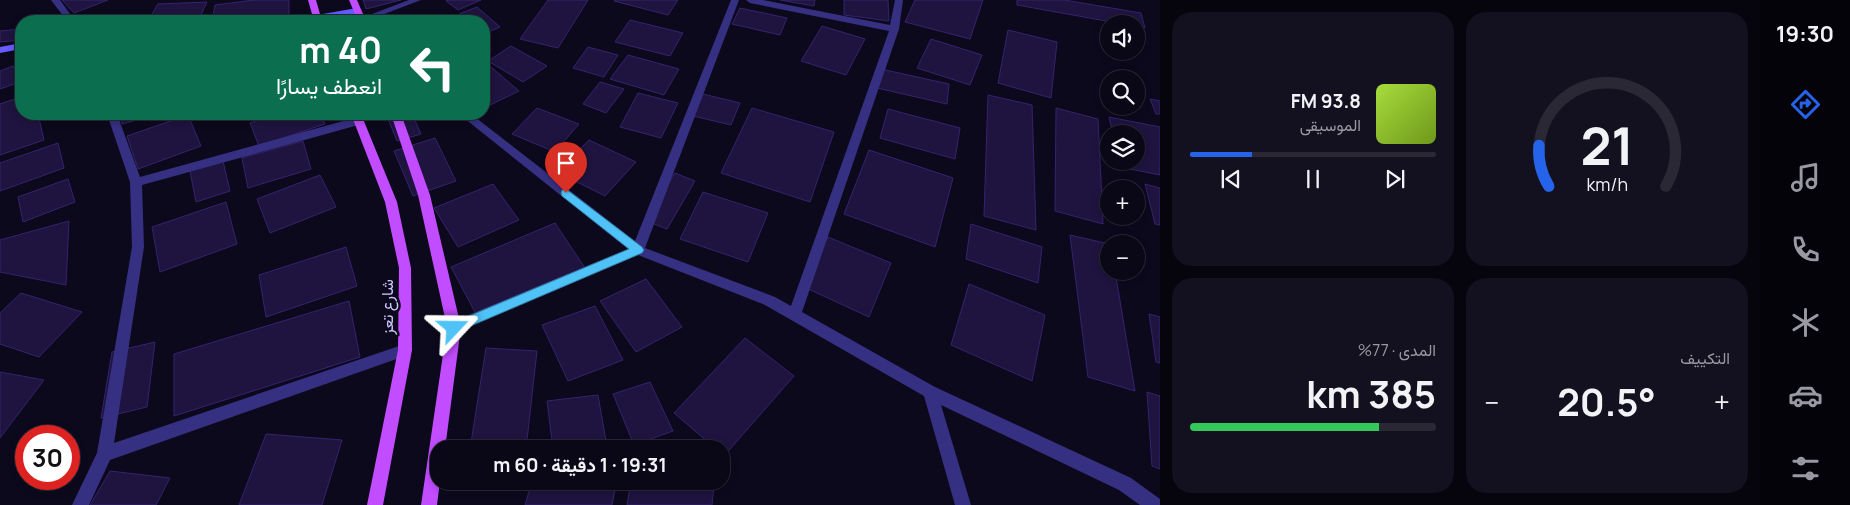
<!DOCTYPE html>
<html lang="ar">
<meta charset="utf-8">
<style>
body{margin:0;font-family:Manrope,Vazirmatn,sans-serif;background:#13101f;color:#f1f3f6;direction:rtl;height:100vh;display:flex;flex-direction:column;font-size:19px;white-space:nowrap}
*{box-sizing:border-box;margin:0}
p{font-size:16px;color:#9999a1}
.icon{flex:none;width:28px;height:28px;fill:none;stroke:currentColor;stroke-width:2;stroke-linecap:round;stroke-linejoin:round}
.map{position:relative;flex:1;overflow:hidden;direction:ltr}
.panel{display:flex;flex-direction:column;gap:12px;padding:12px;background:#06040c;width:600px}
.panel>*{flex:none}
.hud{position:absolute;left:15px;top:15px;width:475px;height:105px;border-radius:20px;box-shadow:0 2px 8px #0003,0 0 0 1px #2a2835;direction:rtl;background:#0b6e4f;color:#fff;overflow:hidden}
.buttons{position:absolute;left:1100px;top:15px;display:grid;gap:10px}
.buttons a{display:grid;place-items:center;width:45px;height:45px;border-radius:50%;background:#0a0716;box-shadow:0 2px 8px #0003,0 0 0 1px #2a2835;font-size:25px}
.speed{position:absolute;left:15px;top:425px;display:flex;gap:10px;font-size:25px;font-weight:700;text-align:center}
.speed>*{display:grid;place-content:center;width:65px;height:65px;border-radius:50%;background:#0a0716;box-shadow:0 2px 8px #0003,0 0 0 1px #2a2835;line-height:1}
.speed .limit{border:8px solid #d22;background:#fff;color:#111}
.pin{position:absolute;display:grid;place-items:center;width:42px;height:42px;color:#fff;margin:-51px -21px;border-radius:50% 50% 50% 0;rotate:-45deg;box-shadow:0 0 5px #0007}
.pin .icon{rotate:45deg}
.me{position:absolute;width:55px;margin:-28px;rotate:67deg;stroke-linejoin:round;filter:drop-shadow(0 0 4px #0008)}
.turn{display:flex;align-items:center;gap:18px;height:105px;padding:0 25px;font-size:22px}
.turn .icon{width:65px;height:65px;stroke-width:2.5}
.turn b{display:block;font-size:35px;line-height:42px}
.big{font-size:38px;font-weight:700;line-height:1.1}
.panel .tile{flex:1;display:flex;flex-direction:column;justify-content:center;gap:8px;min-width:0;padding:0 18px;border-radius:20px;background:#13101f}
.panel .dial{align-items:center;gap:0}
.dial svg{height:130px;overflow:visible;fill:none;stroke:#2a2835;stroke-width:7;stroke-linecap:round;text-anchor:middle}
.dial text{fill:#f1f3f6;stroke:none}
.song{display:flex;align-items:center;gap:15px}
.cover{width:60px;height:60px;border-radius:8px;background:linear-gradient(135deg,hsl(80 70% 55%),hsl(80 70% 35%))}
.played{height:5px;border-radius:2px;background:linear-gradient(90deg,#2563eb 25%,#2a2835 25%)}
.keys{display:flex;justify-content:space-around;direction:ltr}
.heat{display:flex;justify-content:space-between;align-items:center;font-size:28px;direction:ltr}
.charge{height:8px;border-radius:4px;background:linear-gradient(90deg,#34c759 77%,#2a2835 0)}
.panel .tiles{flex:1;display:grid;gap:12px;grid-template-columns:repeat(2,1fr)}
.trip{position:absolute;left:430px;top:440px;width:300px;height:50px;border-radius:20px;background:#0a0716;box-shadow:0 2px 8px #0003,0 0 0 1px #2a2835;font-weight:700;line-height:50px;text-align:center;direction:rtl}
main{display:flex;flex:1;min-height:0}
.menu{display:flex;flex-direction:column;width:90px;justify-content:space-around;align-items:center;background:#040309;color:#9999a1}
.menu .icon{width:35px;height:35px}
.menu .selected{color:#2563eb}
.menu b{font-size:22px;color:#f1f3f6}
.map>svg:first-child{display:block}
.building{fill:#1e143f;stroke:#35236e}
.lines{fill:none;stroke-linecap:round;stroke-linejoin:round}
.street{fill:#353081;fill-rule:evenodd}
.secondary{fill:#665cff;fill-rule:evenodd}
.primary{fill:#c24cff;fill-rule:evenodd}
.route{fill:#4fc3f7;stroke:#337fa1}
.labels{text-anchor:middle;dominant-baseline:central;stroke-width:5;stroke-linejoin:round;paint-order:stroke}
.street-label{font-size:16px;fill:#cec5ff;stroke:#0d091d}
</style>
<main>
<nav class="menu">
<b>19:30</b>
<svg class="icon selected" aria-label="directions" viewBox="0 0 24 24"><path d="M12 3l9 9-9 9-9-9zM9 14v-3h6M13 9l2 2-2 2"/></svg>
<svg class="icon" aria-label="music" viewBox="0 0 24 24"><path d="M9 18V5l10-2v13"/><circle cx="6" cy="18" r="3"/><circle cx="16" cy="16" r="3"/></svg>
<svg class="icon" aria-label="phone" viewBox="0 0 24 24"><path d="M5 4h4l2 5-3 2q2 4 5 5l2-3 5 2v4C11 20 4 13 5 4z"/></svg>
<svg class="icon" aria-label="climate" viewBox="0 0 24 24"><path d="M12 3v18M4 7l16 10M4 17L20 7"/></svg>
<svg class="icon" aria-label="car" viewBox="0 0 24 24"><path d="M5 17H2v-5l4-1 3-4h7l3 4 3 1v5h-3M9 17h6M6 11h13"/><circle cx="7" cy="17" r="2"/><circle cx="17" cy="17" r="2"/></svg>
<svg class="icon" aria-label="filters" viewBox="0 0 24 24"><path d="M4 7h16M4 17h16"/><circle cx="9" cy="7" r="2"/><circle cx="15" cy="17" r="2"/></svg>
</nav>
<section class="panel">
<div class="tiles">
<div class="tile dial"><svg viewBox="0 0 100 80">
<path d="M14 69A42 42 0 1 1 86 69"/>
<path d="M14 69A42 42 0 0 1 8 44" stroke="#2563eb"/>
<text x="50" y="56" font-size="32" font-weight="700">21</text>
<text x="50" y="72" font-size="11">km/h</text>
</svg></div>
<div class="tile">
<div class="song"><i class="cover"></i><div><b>93.8 FM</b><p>الموسيقى</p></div></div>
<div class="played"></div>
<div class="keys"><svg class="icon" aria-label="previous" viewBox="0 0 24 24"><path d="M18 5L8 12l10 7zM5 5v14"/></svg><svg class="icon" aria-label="pause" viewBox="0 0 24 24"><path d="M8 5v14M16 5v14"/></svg><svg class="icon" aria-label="next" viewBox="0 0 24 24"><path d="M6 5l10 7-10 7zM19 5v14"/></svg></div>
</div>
<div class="tile"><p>التكييف</p>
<div class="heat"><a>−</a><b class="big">20.5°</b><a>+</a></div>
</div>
<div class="tile"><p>المدى · 77%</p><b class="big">385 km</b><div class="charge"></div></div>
</div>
</section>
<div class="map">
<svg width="1160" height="505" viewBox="0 0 1160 505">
<rect width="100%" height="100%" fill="#0d091d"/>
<path class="building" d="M62 0H108L74 13Z
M254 0H289V21H212L215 5Z
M363 0H401L366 9Z
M449 0H481L458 10 446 1Z
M548 0H588L558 48 520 39Z
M678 0 668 15 614 1 615 0Z
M780 0H815L814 6Z
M844 0H888L889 21 844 15Z
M915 0H983L970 39 905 22Z
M1017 0H1064L1141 13 1145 28 1136 26V24H1123L1017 5Z
M207 2 198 21H148L158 4Z
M477 7 500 27 484 34V21H467L459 14Z
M740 8 787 18 780 35 732 24Z
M428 15 435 21H412Z
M630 20 683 33 670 56 615 42Z
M822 26 865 39 846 75 801 61Z
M21 29V40L0 42V31Z
M1008 30 1057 42 1051 98 998 83Z
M931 39 982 55 970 85 917 68Z
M511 46 547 66 523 82 488 61Z
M588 47 618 55 604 77 573 68Z
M628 55 679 69 664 95 610 79Z
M484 61 519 91 484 108Z
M13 66 20 82 0 89V71Z
M881 69 949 84 947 104 877 88Z
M600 82 624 89 606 113 583 104Z
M638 93 678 103 661 138 620 127Z
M703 94 740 103 731 125 693 116Z
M988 95 1032 105 1036 230 984 216Z
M21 97V114H38L44 140 0 155V104Z
M1150 99 1160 101V114H1156Z
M537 108 579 124 555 152 512 134Z
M752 108 834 132 810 202 721 173Z
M1056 108 1098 119 1103 224 1055 211Z
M888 109 960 128 955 159 880 138Z
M121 114H158L122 124Z
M278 114H320L325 124 259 146 250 123Z
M386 114H412L421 134 397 141Z
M188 115 201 146 138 169 127 136Z
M1109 117 1160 127V175L1120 167 1119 161H1136V134H1113Z
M435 138 456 181 413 196 394 151Z
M589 140 636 162 605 196 557 172Z
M303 141 311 169 248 188 242 158Z
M58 143 64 168 0 191V163Z
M869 150 953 178 935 247 844 214Z
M223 161 230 191 196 202 190 171Z
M675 173 695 181 667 229 646 221Z
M320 175 336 207 270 233 257 199Z
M68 179 75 202 23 222 18 197Z
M493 184 519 220 458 247 434 208Z
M1145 184 1160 188V225L1155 224Z
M703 192 768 213 748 262 680 239Z
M226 202 237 244 160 272 152 227Z
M69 221 66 285 0 272V240Z
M555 223 585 268 477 316 451 267Z
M971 224 1042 247 1038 283 966 259Z
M1070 235 1109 244V271H1115L1135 391 1088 377Z
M828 237 891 263 869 317 804 287Z
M346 247 357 286 266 317 259 275Z
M646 279 682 327 636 352 600 301Z
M969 284 1045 315 1032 381 951 345Z
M21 293 82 312 39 357 0 344V313Z
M349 301 360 357 174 416V354Z
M595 306 623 360 568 381 542 325Z
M1149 314 1160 317V363L1156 362Z
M745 338 794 376 724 456 721 454V449H716L674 413Z
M155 342 147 407 101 418 112 352Z
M486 348 537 351 526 449H470Z
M0 372 44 380 0 438Z
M650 382 673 431 634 445 613 394Z
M1147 392 1160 396V469L1152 466Z
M598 395 606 441 553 449 547 401Z
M266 434 342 440 322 505H239Z
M110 471 170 478 156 505H90Z
M532 481H579L615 490 612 505H525Z
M631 481H693L714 486 712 505H627Z"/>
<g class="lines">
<path class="street" d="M51 0H60L75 21H67Z
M409 0H421L366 21 356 20Z
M731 0H739L645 248 775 297 791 306 889 31 750 3 746 0H763L890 25 895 0H903L899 29 802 312 935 387 1131 478 1160 499V505H1140L1119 490 941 405 971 505H955L924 396 765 305 638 255 459 331 454 333 449 331 447 327 449 323 628 249 459 114H471L635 241Z
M107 114H117L140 177 358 117 363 121 362 124 142 185 144 247 114 443 405 344 410 346 412 350 410 354 405 356 110 460 89 505H72L97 453 132 247 130 182Z"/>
<path class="secondary" d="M357 8 360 9V13L317 21H271L276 18 317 15Z
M21 43V49L0 53V47Z"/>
<path class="primary" d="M308 0H316L322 21H314Z
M349 0H357L366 21H358Z
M351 114H361L397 202 411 268 412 350 383 505H367L398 350 399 268 385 202Z
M391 114H401L430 195 461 327 445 449H439V481H440L437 505H421L447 327 418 195Z"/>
</g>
<path class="route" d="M566 189 642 247 644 250 642 253 459 331 454 333 450 331 448 328 450 324 629 249 562 196 561 193 562 190Z"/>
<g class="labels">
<g class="street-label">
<text transform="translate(387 307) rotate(-90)">شارع تعز</text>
</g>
</g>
</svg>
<div class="buttons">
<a><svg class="icon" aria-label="sound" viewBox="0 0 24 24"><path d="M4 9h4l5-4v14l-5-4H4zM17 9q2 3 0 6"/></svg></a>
<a><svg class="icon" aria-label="search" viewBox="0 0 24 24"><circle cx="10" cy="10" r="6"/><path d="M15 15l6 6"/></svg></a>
<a><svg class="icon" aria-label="layers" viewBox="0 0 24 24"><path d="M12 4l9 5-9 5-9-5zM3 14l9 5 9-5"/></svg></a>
<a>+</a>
<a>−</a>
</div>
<div class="speed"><div class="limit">30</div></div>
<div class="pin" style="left:566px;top:193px;background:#d93025"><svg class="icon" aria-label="arrive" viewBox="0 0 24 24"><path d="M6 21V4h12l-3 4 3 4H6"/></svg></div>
<svg class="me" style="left:454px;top:328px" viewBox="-20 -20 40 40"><path d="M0-17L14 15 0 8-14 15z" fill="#4fc3f7" stroke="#fff" stroke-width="4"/></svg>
<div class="trip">19:31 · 1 دقيقة · 60 m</div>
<div class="hud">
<div class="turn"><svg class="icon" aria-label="left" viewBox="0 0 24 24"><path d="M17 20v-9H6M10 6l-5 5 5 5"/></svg><div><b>40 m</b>انعطف يسارًا</div></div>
</div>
</div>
</main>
